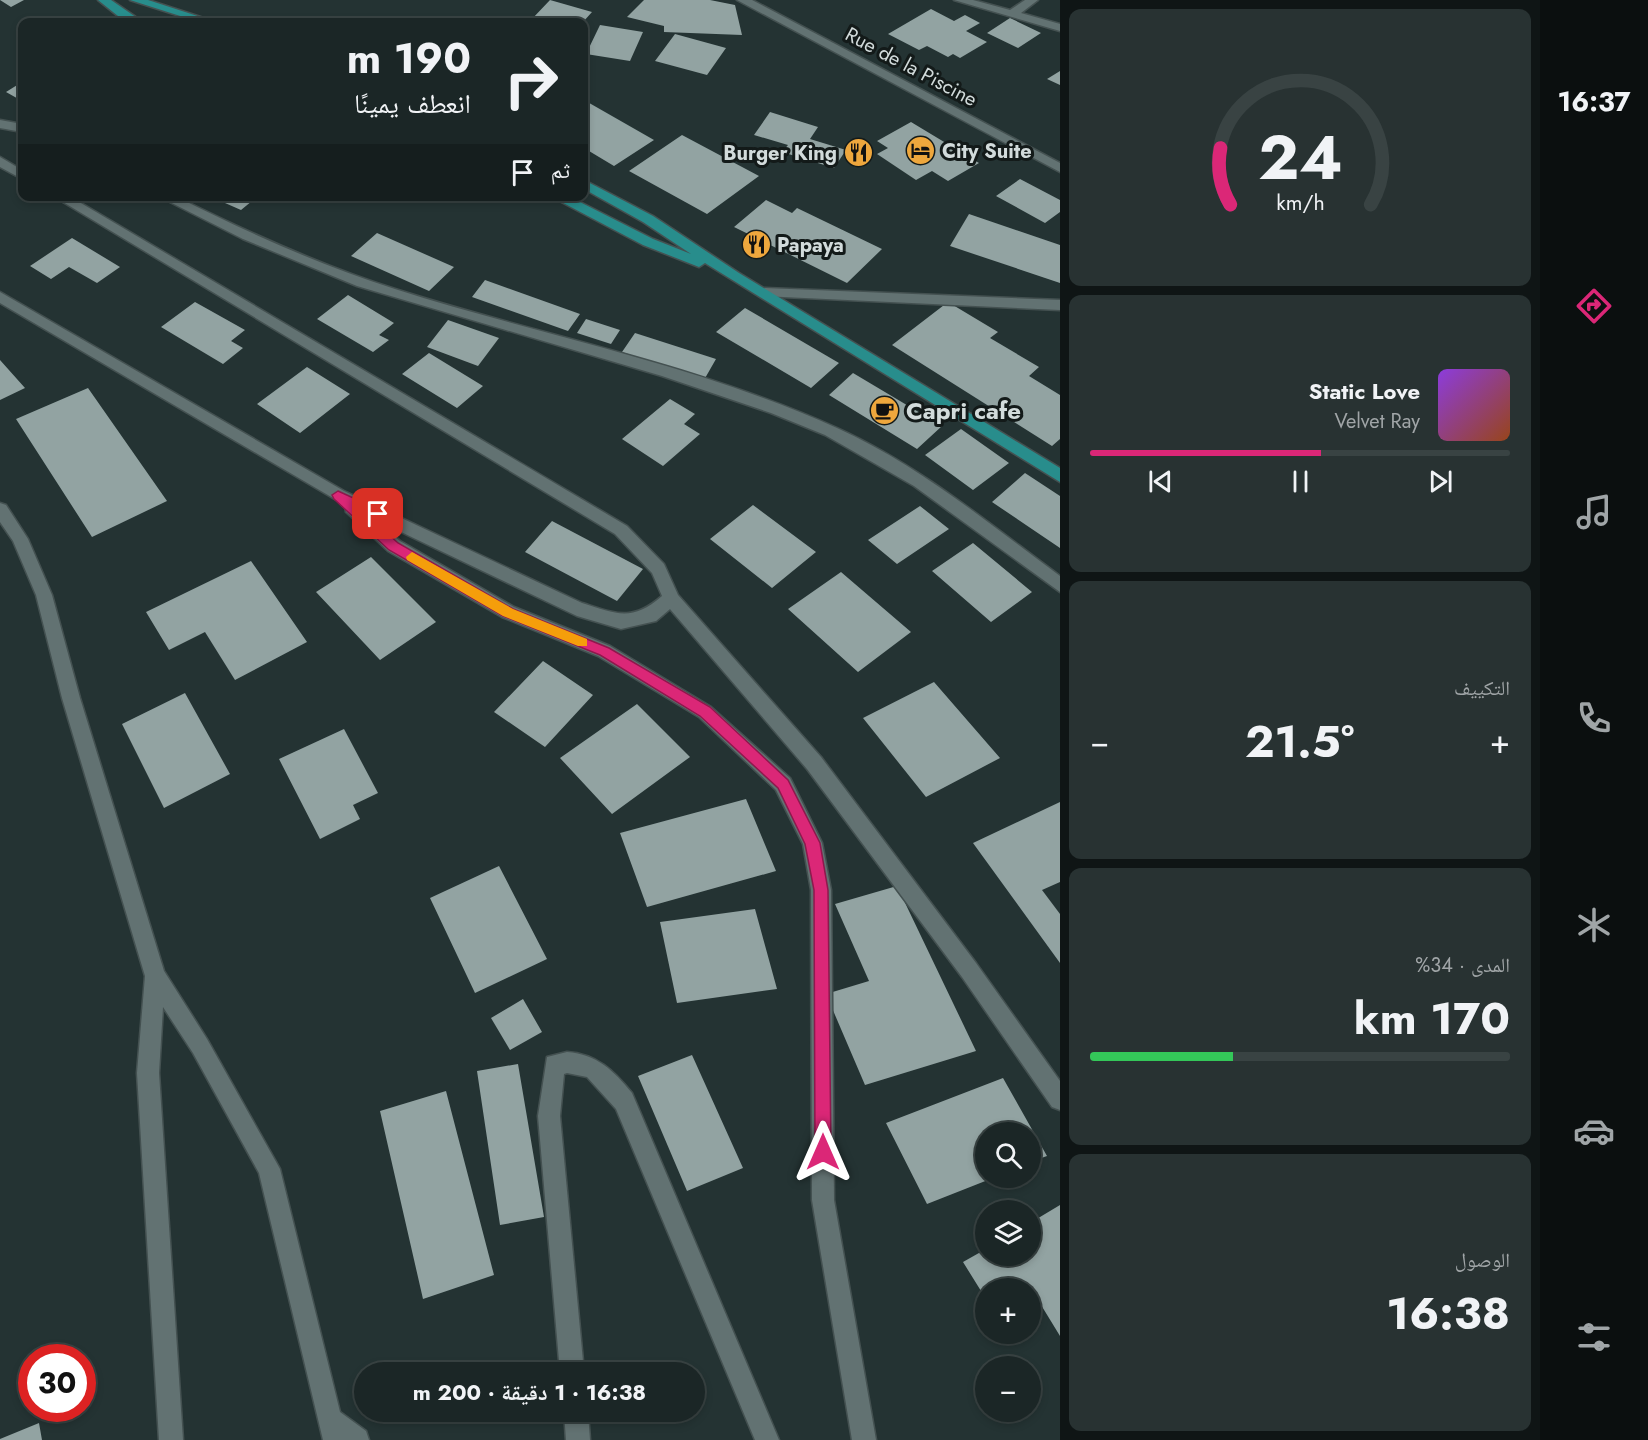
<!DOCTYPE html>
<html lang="ar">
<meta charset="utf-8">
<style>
body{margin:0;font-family:Jost,"Noto Naskh Arabic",sans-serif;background:#283232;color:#f1f3f6;direction:rtl;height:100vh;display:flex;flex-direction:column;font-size:22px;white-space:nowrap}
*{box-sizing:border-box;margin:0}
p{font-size:20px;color:#a0a5a7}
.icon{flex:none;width:33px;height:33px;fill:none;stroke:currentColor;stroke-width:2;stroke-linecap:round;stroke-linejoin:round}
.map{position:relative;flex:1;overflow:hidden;direction:ltr}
.details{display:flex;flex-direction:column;gap:9px;padding:9px;background:#0f1515;width:480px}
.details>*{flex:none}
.banner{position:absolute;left:18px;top:18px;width:570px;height:183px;border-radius:12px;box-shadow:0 3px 9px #0003,0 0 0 2px #394343;direction:rtl;background:#1b2626;color:#f1f3f6;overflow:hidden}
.controls{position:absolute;left:975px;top:1122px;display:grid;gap:12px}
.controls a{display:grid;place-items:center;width:66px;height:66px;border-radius:50%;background:#1b2626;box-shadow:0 3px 9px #0003,0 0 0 2px #394343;font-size:30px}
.speed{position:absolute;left:18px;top:1344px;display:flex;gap:12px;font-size:30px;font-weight:700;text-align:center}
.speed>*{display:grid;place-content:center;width:78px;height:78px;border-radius:50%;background:#1b2626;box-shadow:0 3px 9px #0003,0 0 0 2px #394343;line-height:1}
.speed .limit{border:9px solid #d22;background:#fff;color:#111}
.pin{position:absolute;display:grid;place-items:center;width:51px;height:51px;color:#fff;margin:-26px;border-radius:12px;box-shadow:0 3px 9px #0006}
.me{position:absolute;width:66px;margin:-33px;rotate:0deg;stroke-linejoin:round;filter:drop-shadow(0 0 4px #0008)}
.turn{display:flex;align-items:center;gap:21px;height:126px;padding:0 18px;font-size:27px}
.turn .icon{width:78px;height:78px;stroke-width:2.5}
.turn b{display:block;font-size:42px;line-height:51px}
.then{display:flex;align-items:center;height:57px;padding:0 18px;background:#0003;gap:12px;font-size:22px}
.big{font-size:45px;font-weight:700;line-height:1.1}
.details .card{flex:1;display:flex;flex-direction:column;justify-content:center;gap:9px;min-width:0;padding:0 21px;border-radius:12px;background:#283232}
.details .dial{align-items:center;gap:0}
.dial svg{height:156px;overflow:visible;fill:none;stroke:#394343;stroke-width:7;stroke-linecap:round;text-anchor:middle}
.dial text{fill:#f1f3f6;stroke:none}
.song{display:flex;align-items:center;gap:18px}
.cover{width:72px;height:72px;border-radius:9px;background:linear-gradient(135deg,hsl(270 70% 55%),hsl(20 70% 35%))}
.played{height:6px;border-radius:3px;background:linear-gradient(90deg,#db2777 55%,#394343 55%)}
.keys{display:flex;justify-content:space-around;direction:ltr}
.heat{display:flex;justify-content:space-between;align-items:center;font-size:33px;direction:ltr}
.charge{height:9px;border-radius:4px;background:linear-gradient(90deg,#34c759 34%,#394343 0)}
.trip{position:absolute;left:354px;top:1362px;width:351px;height:60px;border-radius:30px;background:#1b2626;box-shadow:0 3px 9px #0003,0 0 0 2px #394343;font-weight:700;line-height:60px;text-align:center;direction:rtl}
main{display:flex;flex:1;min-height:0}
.tab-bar{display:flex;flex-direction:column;width:108px;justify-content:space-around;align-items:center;background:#0b0f0f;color:#a0a5a7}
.tab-bar .icon{width:42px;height:42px}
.tab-bar .on{color:#db2777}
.tab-bar b{font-size:27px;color:#f1f3f6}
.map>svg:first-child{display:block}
.building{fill:#92a3a2}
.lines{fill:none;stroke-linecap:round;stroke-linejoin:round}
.minor-casing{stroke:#445151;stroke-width:3}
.major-casing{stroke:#445151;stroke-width:3}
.minor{fill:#627272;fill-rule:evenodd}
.major{fill:#288d8c;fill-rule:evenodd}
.route{fill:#db2777;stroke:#8e194d;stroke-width:1.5}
.slow{fill:#f59e0b}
.labels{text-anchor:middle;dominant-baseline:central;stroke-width:6;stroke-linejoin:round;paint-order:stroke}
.far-street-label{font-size:20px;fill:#d2dbdb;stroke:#131a19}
.far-poi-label{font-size:20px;font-weight:bold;fill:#d2dbdb;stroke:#131a19;text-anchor:start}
.poi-label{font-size:24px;font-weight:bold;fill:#d2dbdb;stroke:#131a19;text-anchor:start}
</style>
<main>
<nav class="tab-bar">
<b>16:37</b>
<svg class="icon on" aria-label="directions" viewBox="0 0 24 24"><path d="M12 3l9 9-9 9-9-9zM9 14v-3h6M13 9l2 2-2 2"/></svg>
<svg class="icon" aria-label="music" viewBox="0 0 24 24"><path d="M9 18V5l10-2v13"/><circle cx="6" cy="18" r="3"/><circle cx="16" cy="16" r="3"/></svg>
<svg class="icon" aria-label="phone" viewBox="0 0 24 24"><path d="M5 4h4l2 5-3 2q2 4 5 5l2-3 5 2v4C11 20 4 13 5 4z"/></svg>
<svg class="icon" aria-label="climate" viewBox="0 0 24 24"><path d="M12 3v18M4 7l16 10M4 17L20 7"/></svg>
<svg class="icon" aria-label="car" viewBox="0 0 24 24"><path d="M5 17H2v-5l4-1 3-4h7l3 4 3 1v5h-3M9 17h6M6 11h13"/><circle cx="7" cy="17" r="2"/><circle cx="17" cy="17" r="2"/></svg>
<svg class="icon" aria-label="filters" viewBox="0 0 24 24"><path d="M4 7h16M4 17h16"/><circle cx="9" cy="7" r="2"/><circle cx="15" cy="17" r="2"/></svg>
</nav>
<section class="details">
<div class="card dial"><svg viewBox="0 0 100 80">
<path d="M14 69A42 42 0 1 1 86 69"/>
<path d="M14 69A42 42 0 0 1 9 40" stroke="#db2777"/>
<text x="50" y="56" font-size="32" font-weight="700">24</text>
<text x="50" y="72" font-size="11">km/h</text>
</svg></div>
<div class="card">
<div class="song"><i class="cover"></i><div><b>Static Love</b><p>Velvet Ray</p></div></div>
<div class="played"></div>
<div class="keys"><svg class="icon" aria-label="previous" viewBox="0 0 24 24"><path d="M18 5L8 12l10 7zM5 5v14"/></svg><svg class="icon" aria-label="pause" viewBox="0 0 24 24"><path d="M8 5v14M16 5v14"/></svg><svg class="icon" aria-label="next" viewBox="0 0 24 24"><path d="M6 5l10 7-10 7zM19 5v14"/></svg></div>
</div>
<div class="card"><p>التكييف</p>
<div class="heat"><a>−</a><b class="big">21.5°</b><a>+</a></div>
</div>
<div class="card"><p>المدى · 34%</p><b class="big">170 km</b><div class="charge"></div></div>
<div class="card"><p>الوصول</p><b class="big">16:38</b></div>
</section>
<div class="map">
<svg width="1060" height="1440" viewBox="0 0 1060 1440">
<rect width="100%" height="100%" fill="#243333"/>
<path class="building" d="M0 0H24L11 7Z
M550 0 592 12 583 22 531 20Z
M644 0H710L735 5 742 35 664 32V26L627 17Z
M931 9 954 21 965 15 980 23 966 31 987 42 960 58 953 54 948 57 927 46 919 50 888 34Z
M1010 18 1041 33 1018 48 987 33Z
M600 25 643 32 630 61 586 54Z
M675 34 726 48 707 75 655 61Z
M1060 71V85L1047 79Z
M22 82V101L6 92Z
M584 100 654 140 614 166 584 148Z
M770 112 818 127 810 139 846 150 834 168 782 152 788 145 754 135Z
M911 122 979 163 948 181 932 171 916 180 877 154 888 148 877 141Z
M682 135 759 176 707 214 629 171Z
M1020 179 1060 200V212L1045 223 996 196Z
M209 196H258L241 210Z
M766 200 792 213 797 208 882 249 847 283 734 227Z
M969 214 1060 245V283L950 246Z
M377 233 454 267 429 291 351 256Z
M72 238 120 267 97 283 69 267 51 279 30 266Z
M485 280 580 314 568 331 472 297Z
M348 295 394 323 379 335 389 340 373 352 317 319Z
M195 302 245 330 231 341 243 348 223 364 161 327Z
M948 302 998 332 990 338 1039 367 1029 376 1060 395V439L1052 446 892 345Z
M745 308 839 363 811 388 716 332Z
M586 319 620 330 611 344 577 333Z
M448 320 499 338 478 366 427 347Z
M635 333 716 359 704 380 622 352Z
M429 353 483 386 457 408 402 374Z
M0 360 25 388 0 400Z
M307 367 350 394 300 433 257 404Z
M853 373 942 426 917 449 829 395Z
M88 388 167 501 92 537 16 419Z
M670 399 695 414 684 424 700 434 663 466 622 439Z
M961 429 1009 463 973 490 925 455Z
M1025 473 1060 496V548L992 502Z
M753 505 816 552 772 588 710 539Z
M920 506 949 529 897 564 868 540Z
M552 521 643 569 617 601 525 552Z
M973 543 1032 592 991 622 932 571Z
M371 557 436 622 380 660 316 592Z
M251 561 307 642 235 680 205 632 169 650 146 612Z
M841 572 911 632 858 672 788 609Z
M543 661 593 695 545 747 494 712Z
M934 682 1000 758 926 797 863 718Z
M185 693 230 774 164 808 122 724Z
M637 704 690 757 612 814 560 758Z
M344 729 378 793 353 805 360 819 320 839 279 759Z
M746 799 776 871 647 907 620 833Z
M1060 802V882L1042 890 1060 914V963L973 843Z
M499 866 547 959 475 993 430 898Z
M897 886 976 1051 865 1085 826 994 869 981 835 904Z
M755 909 777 989 677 1003 660 922Z
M523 999 542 1032 510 1050 491 1018Z
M692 1055 743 1168 687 1191 638 1076Z
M518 1064 544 1217 500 1225 477 1071Z
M1003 1078 1047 1156 1030 1162V1132H986V1178H993L927 1204 886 1123Z
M446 1091 494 1275 423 1299 380 1111Z
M1060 1205V1336L1038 1300 1030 1305V1288H986V1299L963 1262 986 1249V1256H1030V1223Z
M39 1423 42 1440H0V1439Z"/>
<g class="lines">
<defs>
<path id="minor" d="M737 0H752L1060 163V172Z
M954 0H973L1010 10 1025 0H1038L1021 13 1060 24V31Z
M0 120 22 124V132L0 128Z
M0 157 22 170V179L0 167Z
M53 196H69L627 526 664 564 678 595 821 757 976 963 1060 1081V1110L1052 1107 962 977 807 769 670 609 656 621 621 629 577 616 376 520 400 541 514 607 610 646 711 707 790 778 822 843 831 890 834 1200 876 1440H852L812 1200 811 890 803 844 776 790 699 717 598 656 502 617 388 551 346 512 345 505 0 303V292L344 491 582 603C617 614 632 622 662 596L652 573 615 534Z
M158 196H175C247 232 319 265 395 289 542 336 696 364 837 428 919 465 988 523 1060 576V592L914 486 825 435 771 413 662 376 357 286 243 239Z
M765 288 1060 300V310L760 296 758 293Z
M0 503 6 505 28 539 52 595 80 698 164 971 207 1039 280 1169 340 1412 366 1431 369 1440H323L259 1173 193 1053 163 1007 159 1073 183 1440H159L137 1073 145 976 62 698 36 595 13 541 0 522Z
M567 1052C597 1054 614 1071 632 1093L779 1440H755L616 1109 587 1077 567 1073 564 1074 560 1116 584 1372H560L538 1116 547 1057Z
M564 1412H588L590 1440H566Z"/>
<path id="major" d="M98 0H111L143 22 123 20Z
M130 0H148L216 22H199Z
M584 180 653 216 739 273 1060 468V482L705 263 699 267 694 265 643 245 550 196H568L653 239 691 254 643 222 584 189Z"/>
</defs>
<use href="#minor" class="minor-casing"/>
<use href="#major" class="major-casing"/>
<use href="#minor" class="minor"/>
<use href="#major" class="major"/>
</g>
<path class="route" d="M338 491 382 511V518L378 519 366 514 398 543 513 609 609 648 710 707 788 780 820 843 828 890 831 1152 829 1158 823 1160 817 1158 815 1152 814 890 805 844 778 788 700 716 600 655 503 616 389 550 334 499 332 495Z"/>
<path class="slow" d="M412 552 513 609 587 639V646H578L503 616 407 560 406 557Z"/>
<defs>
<symbol id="hotel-disc" viewBox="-11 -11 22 22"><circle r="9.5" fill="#eea73d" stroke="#131a19"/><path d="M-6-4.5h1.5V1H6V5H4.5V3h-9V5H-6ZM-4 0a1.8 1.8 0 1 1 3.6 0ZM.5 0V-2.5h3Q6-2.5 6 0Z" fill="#111"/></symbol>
<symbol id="restaurant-disc" viewBox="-11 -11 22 22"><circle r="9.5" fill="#eea73d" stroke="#131a19"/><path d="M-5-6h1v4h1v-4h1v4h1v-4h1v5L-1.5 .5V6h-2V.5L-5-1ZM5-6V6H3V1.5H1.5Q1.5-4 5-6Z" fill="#111"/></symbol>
<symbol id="cafe-disc" viewBox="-11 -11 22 22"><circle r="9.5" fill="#eea73d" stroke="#131a19"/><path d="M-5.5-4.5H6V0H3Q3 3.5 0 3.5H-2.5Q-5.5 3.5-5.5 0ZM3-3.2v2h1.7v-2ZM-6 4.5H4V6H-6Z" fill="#111"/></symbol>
</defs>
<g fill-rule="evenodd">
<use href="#hotel-disc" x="904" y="134" width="33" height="33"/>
<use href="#restaurant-disc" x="842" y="136" width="33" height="33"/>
<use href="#restaurant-disc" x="740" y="228" width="33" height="33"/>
<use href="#cafe-disc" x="868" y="394" width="33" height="33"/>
</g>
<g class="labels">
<g class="far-street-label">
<text transform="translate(911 67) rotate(28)">Rue de la Piscine</text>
</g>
<g class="far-poi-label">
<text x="942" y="151">City Suite</text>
<text x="837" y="153" text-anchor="end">Burger King</text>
<text x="777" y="245">Papaya</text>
</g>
<g class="poi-label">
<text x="906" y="410">Capri cafe</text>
</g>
</g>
</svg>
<div class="controls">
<a><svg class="icon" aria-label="search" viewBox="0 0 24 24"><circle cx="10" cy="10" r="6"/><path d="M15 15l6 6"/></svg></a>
<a><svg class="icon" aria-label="layers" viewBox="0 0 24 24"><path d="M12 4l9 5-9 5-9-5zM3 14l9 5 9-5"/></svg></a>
<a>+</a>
<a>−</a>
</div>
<div class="speed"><div class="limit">30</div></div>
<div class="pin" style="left:378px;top:514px;background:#d93025"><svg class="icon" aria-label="arrive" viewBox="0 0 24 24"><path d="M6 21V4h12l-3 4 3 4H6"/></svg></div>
<svg class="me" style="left:823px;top:1152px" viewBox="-20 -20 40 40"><path d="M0-17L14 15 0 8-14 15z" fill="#db2777" stroke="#fff" stroke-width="4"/></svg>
<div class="trip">16:38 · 1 دقيقة · 200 m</div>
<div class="banner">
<div class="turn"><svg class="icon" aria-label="right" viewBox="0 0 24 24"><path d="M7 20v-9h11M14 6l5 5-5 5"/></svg><div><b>190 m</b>انعطف يمينًا</div></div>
<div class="then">ثم<svg class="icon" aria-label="arrive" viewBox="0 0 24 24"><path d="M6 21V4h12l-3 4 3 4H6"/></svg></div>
</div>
</div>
</main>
